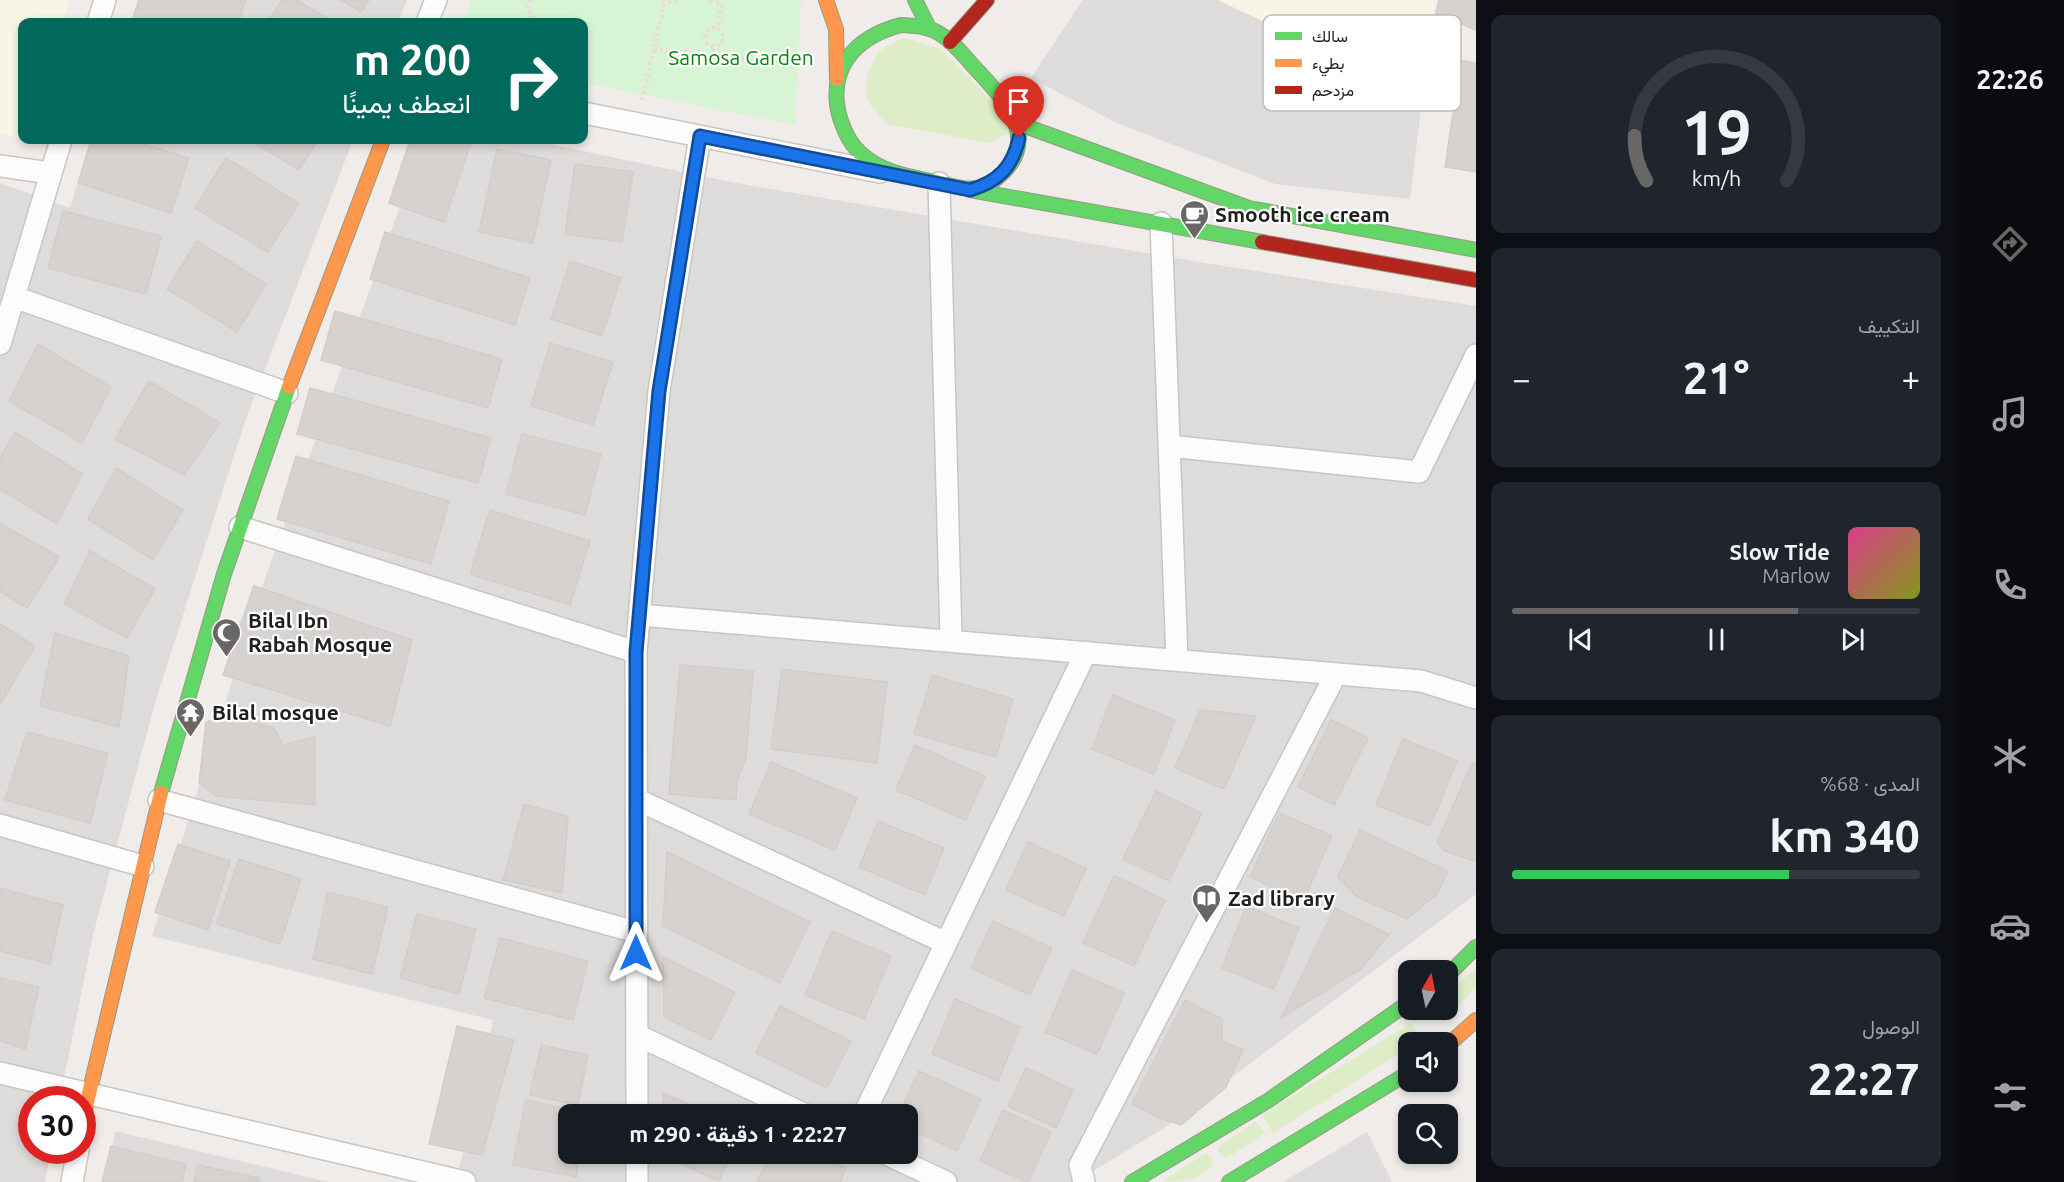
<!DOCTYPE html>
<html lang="ar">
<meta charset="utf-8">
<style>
body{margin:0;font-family:Ubuntu,Vazirmatn,sans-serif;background:#20242c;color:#f1f3f6;direction:rtl;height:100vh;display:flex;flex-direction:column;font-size:22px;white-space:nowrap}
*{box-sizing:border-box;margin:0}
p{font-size:20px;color:#9ea1a6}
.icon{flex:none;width:33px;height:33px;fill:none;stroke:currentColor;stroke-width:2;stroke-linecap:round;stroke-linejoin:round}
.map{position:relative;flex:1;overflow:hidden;direction:ltr}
.side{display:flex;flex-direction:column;gap:15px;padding:15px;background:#0d0f14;width:480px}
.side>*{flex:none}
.banner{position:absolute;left:18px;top:18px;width:570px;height:126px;border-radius:12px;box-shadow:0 3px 9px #0003;direction:rtl;background:#00695c;color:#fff;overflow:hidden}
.needle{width:39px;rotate:9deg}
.buttons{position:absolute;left:1398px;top:960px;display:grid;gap:12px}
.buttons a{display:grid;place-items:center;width:60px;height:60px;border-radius:12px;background:#171b24;box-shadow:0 3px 9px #0003;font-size:30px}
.speed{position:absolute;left:18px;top:1086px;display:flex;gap:12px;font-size:30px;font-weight:700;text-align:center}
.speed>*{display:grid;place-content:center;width:78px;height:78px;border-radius:50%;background:#171b24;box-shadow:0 3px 9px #0003;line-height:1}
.speed .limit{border:9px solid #d22;background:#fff;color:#111}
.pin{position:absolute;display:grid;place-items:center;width:51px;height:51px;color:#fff;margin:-62px -26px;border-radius:50% 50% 50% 0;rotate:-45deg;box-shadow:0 0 6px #0007}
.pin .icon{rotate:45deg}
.me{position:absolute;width:66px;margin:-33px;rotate:0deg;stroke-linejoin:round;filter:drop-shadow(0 0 4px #0008)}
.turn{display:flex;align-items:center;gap:21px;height:126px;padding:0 18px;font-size:27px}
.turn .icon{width:78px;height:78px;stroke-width:2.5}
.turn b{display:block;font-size:42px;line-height:51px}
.big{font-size:45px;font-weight:700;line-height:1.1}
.side .widget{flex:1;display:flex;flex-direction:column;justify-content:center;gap:9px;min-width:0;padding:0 21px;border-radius:12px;background:#20242c}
.side .dial{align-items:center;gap:0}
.dial svg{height:156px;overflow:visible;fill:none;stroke:#363941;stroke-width:7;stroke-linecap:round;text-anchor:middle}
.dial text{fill:#f1f3f6;stroke:none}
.song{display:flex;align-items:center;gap:18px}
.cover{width:72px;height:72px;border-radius:9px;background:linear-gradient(135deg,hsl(330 70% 55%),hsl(70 70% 35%))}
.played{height:6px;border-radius:3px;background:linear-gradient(90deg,#686766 70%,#363941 70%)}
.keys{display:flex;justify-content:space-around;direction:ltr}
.heat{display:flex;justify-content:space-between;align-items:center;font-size:33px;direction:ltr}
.charge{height:9px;border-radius:4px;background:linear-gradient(90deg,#34c759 68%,#363941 0)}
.trip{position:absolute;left:558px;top:1104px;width:360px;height:60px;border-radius:12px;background:#171b24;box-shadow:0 3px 9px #0003;font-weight:700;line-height:60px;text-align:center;direction:rtl}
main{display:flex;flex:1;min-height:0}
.tabs{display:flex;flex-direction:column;width:108px;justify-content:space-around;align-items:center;background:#090b0e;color:#9ea1a6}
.tabs .icon{width:42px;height:42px}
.tabs .current{color:#686766}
.tabs b{font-size:27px;color:#f1f3f6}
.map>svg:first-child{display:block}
.residential{fill:#dedcda;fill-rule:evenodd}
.education{fill:#f8f5e5}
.grass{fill:#deecc7}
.park{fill:#d7f4d4}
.building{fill:#d6d2d0;stroke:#d2cdca;stroke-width:1.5}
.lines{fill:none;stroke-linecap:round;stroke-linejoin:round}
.street-casing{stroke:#c7c6c5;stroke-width:24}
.fast-casing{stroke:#9a9980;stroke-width:16}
.slow-casing{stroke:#9a9980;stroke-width:16}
.jam-casing{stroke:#9a9980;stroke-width:16}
.path{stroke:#ecdada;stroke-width:4;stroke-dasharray:3 3;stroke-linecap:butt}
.street{stroke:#fdfcfc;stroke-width:21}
.fast{stroke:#63d668;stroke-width:14}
.slow{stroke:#ff974d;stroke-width:14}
.jam{stroke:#b3261e;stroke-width:14}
.route-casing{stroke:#114b97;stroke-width:15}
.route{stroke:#1a73e8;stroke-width:10}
.labels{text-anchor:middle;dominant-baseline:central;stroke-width:4.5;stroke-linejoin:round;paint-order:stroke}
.park-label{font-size:21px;fill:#098508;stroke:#fff}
.poi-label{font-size:21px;font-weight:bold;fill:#202020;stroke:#fff;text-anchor:start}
.key{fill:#fff;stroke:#bcbcbc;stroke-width:1.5}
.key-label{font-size:16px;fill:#202020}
</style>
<main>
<nav class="tabs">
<b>22:26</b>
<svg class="icon current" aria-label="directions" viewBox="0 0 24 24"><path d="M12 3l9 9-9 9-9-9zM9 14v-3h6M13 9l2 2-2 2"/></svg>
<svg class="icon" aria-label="music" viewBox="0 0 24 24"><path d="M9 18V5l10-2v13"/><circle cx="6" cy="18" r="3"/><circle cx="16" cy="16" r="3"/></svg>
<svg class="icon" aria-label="phone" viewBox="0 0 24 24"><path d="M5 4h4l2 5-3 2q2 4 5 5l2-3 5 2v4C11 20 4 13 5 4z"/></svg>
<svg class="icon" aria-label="climate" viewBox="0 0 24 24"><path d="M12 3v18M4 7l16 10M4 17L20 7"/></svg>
<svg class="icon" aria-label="car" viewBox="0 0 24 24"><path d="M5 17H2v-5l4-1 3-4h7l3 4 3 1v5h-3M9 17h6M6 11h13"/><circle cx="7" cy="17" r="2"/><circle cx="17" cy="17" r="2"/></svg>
<svg class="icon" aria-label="filters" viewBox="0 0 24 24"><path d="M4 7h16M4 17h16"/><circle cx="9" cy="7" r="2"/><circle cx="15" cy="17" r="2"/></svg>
</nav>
<section class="side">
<div class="widget dial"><svg viewBox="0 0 100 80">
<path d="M14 69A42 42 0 1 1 86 69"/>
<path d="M14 69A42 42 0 0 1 8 46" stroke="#686766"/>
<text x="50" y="56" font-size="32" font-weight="700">19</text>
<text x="50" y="72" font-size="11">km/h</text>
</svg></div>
<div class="widget"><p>التكييف</p>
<div class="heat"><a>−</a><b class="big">21°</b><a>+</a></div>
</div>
<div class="widget">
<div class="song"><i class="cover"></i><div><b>Slow Tide</b><p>Marlow</p></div></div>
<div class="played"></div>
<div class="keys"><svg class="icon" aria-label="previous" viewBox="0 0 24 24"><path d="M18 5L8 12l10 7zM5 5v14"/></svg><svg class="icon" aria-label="pause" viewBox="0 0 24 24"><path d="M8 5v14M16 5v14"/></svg><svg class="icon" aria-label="next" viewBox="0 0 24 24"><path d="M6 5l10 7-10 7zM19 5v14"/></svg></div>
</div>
<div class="widget"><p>المدى · 68%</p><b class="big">340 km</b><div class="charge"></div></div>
<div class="widget"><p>الوصول</p><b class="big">22:27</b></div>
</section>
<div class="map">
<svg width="1476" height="1182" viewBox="0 0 1476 1182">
<rect width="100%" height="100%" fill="#efece9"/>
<path class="residential" d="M138 0H407L398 22H130Z
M1083 0H1218L1275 27 1428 52 1410 199 1275 184 1117 123 1031 78Z
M91 140H353L245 421 155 703 93 935 60 1099 32 1100V1150L51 1151 45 1182H0V183L70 208Z
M424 140H530L736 183 1199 262 1476 306V894L1164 1128 1075 1182H456L493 1020 152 936 258 598ZM568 1114H908V1154H568Z
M115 1131 328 1182H107Z
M1367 1132 1392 1182H1283Z"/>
<path class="education" d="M0 0H69L62 22H22V138L0 134Z
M1218 0H1435L1428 52 1275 27Z"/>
<path class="grass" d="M905 38 941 49 1011 121 1005 134 990 143 887 124 872 108 866 94 867 76 877 54 888 45Z
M1476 968V986L1445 1022 1435 1010H1448V992Z
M1411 1023 1422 1040 1408 1042V1048L1273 1133 1262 1115Z
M1256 1121 1265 1133 1227 1158 1219 1154 1218 1147Z
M1206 1153 1213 1163C1202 1181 1181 1182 1163 1181Z"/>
<path class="park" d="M472 0H801L795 125 584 83V22H463Z"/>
<path class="building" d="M139 0H245L239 22H142L133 20Z
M282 0H297L334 22H268Z
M341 0H369L361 12Z
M1439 0H1476V30L1436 14Z
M1461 60 1476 63V172L1445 167Z
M91 140H130L189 158 171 213 78 183Z
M250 140H318L299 170Z
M410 140 471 142 444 222 389 203Z
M497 149 551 160 533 243 479 232Z
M226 158 299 203 268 252 195 208Z
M575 164 633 172 622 242 565 234Z
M63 211 161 236 146 294 48 268Z
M385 232 530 278 515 325 370 279Z
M197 241 266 284 237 332 167 289Z
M570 261 621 278 602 336 551 319Z
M335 311 502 359 488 408 321 360Z
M550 343 613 362 593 425 531 406Z
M38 344 111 387 82 443 9 401Z
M149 381 220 423 184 475 115 439Z
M310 388 491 438 478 483 297 434Z
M15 432 82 474 57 524 0 489V458Z
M522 434 601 454 585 515 506 494Z
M296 456 449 501 431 564 277 519Z
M116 468 183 510 153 560 88 519Z
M490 510 590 541 570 605 470 574Z
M0 523 59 557 27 608 0 591Z
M90 551 155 589 127 638 64 604Z
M254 586 412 640 390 726 223 675Z
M0 624 35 646 1 703 0 702Z
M55 633 129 656 119 727 40 706Z
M680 665 753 671 746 757 737 781 736 800 669 794Z
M782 669 887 682 877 763 771 749Z
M932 675 1013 699 996 757 914 734Z
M1113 695 1175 720 1154 774 1092 749Z
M1200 710 1256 716 1224 789 1175 768Z
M225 715 274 728 283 745 315 737V805L216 796 199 783 206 722Z
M1331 720 1368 738 1334 805 1298 787Z
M27 732 108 753 90 823 5 800Z
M1403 739 1457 761 1430 826 1376 805Z
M915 745 985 776 966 820 896 790Z
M771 762 857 798 835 850 749 814Z
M1472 763 1476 764V859L1473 861 1443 850 1437 842Z
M1156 791 1202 813 1169 881 1123 859Z
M524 804 568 816 562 893 503 880Z
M1279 813 1332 836 1303 902 1250 877Z
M878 821 944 848 925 895 859 867Z
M1360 830 1448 871 1437 894 1407 919 1357 897 1338 877Z
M1028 842 1086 868 1064 916 1006 890Z
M178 844 230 861 208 930 155 912Z
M667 852 810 922 780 983 663 926Z
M239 859 301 879 280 944 217 924Z
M1114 876 1165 900 1134 966 1083 943Z
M0 888 63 905 50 964 0 951Z
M328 892 388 907 372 974 313 959Z
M1246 906 1299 928 1274 989 1222 968Z
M1335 908 1389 934 1362 968 1281 1018Z
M417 914 476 929 459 994 400 978Z
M993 921 1052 948 1030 995 971 968Z
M832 931 891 956 864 1019 805 995Z
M500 938 588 961 573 1020 484 998Z
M663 957 735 992 711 1040 664 1017Z
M1072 970 1124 993 1097 1054 1045 1032Z
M0 978 39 987 25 1049 0 1041Z
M955 999 1020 1027 998 1081 932 1054Z
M1185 1000 1222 1019V1041L1243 1050 1226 1087 1181 1125 1157 1117 1132 1104Z
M780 1006 851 1041 827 1088 756 1053Z
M457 1026 514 1040 482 1155 429 1144Z
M541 1045 588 1055 578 1105 530 1095Z
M1026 1068 1073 1090 1056 1128 1008 1106Z
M919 1071 981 1099 957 1151 908 1128V1114H899Z
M663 1093 711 1114H663Z
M526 1100 579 1112V1114H568V1154H578L577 1177 513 1165Z
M1003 1110 1051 1132 1028 1182 980 1161Z
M111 1146 186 1164 182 1182H102Z
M663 1154H731L719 1181 663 1156Z
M771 1154H816L846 1168 840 1182H757Z
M198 1165 260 1178 259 1182H194Z"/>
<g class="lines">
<defs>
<path id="street" d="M98 22 105 0
M427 22 436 0
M584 113 880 172
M0 166 50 173
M939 183 951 639
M1161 223 1177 660
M14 297 287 393
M0 344 61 140
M1169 446 1419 472 1476 355
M240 527 636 652
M639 615 1421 681 1476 698
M636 799 946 943
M159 800 636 932
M0 825 143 866
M637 1035 804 1114
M0 1073 465 1182
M637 1114 636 652 659 391 700 136
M864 1114 1086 652
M637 1154V1182
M886 1154 946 1182
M72 1182 78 1150
M1084 1182 1080 1165 1336 674"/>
<path id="fast" d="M915 0 929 28
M901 25C914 26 929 26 940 34 954 42 965 57 976 69 1006 101 1043 142 996 179 977 194 961 188 940 183 914 177 885 174 864 156 851 146 845 133 840 118 826 69 855 37 901 25Z
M1017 123 1249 208 1476 250
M970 190 1262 242
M161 793 224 574 289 387
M1448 975 1476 947
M1132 1182 1269 1100 1408 1003
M1229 1182 1408 1073"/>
<path id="slow" d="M826 0 836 29 837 79
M289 387 383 140
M1448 1045 1476 1020
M82 1123 161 793"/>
<path id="jam" d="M950 42 987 0
M1262 242 1476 280"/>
</defs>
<use href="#street" class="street-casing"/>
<use href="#fast" class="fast-casing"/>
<use href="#slow" class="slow-casing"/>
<use href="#jam" class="jam-casing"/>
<path class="path" d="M530 0 527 10 536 20
M662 0 669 2 678 0
M710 0 721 4 718 28
M705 37a9 9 0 1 1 18 0a9 9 0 1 1-18 0Z
M654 50 691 52 711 59 715 46
M711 59 751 58
M642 100 665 2"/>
<use href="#street" class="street"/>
<use href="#fast" class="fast"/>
<use href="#slow" class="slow"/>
<use href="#jam" class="jam"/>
</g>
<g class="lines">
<defs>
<path id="route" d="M636 953V652L659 391 700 136 970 190C998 182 1013 167 1019 138"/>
</defs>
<use href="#route" class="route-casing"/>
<use href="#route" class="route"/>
</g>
<defs>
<symbol id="cafe-pin" viewBox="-11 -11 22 30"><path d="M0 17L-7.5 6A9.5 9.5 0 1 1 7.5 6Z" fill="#686766" stroke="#fff"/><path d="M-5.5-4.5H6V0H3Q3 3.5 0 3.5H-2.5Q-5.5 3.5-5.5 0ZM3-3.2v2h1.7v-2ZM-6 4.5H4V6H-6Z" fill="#fff"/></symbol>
<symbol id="mosque-pin" viewBox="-11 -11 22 30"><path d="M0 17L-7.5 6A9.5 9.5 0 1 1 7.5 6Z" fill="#686766" stroke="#fff"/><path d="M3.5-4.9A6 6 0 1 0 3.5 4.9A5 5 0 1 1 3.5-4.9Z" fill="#fff"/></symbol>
<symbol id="temple-pin" viewBox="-11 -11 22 30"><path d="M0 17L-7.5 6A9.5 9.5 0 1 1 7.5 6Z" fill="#686766" stroke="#fff"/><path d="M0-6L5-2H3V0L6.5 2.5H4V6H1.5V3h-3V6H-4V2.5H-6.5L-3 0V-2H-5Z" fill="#fff"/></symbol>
<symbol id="library-pin" viewBox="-11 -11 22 30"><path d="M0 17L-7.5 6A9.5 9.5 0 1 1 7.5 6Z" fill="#686766" stroke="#fff"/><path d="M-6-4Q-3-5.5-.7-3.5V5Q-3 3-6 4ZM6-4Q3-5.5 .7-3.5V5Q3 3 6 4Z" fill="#fff"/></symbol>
</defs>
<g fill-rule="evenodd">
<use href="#cafe-pin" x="1178" y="198" width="33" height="45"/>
<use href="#mosque-pin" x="210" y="616" width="33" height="45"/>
<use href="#temple-pin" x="174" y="696" width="33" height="45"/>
<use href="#library-pin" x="1190" y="882" width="33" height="45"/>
</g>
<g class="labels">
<g class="park-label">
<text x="741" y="57">Samosa Garden</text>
</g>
<g class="poi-label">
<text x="1215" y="214">Smooth ice cream</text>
<text x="248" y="620">Bilal Ibn<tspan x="248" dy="24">Rabah Mosque</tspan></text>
<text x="212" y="712">Bilal mosque</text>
<text x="1228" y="898">Zad library</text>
</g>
</g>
<rect x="1263" y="15" width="198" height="96" rx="9" class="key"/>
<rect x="1275" y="32" width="27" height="8" fill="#63d668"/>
<rect x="1275" y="59" width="27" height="8" fill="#ff974d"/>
<rect x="1275" y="86" width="27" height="8" fill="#b3261e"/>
<g class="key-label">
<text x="1312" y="42">سالك</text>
<text x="1312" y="69">بطيء</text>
<text x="1312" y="96">مزدحم</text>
</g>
</svg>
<div class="buttons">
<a><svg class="needle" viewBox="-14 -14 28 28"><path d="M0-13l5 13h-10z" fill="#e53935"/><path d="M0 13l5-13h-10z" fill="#9ea1a6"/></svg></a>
<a><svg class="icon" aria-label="sound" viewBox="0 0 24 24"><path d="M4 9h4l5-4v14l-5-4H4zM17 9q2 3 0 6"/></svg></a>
<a><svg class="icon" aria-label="search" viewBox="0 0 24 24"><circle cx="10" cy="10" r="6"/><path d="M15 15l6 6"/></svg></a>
</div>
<div class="speed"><div class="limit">30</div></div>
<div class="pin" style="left:1019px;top:138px;background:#d93025"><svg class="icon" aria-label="arrive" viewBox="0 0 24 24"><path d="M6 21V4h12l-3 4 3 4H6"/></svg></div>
<svg class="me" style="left:636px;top:953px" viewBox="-20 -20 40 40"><path d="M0-17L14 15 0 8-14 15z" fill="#1a73e8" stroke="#fff" stroke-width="4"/></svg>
<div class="trip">22:27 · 1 دقيقة · 290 m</div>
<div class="banner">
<div class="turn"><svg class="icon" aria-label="right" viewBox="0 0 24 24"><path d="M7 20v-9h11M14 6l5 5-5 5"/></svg><div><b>200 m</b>انعطف يمينًا</div></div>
</div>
</div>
</main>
